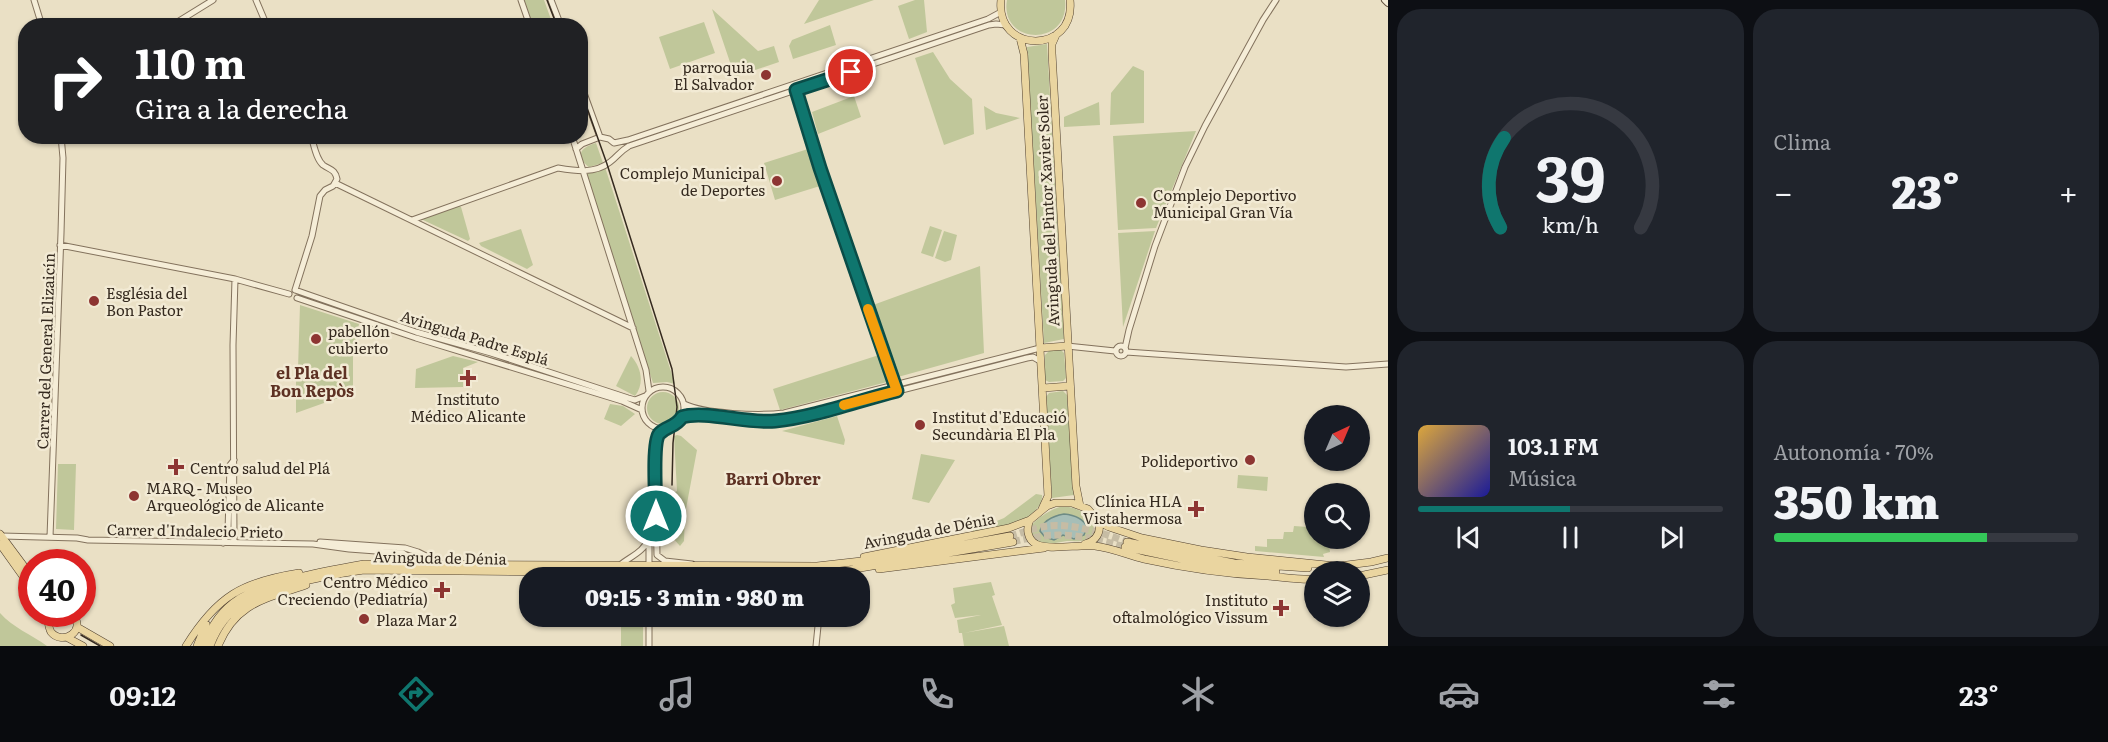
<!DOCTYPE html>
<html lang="es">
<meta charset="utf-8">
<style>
body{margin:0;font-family:Literata,serif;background:#20242c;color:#f1f3f6;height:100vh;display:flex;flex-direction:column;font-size:22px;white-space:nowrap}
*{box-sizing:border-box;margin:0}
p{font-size:20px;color:#9ea1a6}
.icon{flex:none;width:33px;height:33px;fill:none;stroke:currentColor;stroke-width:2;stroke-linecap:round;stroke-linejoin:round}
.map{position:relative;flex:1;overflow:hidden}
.drawer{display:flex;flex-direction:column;gap:9px;padding:9px;background:#0d0f14;width:720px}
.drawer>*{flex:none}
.hud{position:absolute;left:18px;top:18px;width:570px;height:126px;border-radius:24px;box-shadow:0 2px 4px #0004;background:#202124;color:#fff;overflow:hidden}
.needle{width:39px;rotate:44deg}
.controls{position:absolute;left:1304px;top:405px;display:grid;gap:12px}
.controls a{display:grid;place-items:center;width:66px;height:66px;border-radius:50%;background:#171b24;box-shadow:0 2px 4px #0004;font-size:30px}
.speed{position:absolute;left:18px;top:549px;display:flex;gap:12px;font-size:30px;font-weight:700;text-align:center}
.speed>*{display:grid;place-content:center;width:78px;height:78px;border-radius:50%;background:#171b24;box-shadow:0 2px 4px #0004;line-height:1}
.speed .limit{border:9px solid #d22;background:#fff;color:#111}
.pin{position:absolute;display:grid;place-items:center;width:51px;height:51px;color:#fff;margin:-26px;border:3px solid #fff;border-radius:50%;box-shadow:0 2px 6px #0007}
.me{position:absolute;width:66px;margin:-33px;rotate:0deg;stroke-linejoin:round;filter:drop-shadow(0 0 4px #0008)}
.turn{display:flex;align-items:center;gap:21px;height:126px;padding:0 18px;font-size:27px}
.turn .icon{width:78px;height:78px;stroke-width:2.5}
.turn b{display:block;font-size:42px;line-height:51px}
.big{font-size:45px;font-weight:800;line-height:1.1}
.drawer .tile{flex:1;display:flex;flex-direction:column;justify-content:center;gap:9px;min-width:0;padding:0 21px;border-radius:24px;background:#20242c}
.drawer .dial{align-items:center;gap:0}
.dial svg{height:156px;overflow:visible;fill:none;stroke:#363941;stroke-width:7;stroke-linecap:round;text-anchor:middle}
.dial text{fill:#f1f3f6;stroke:none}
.song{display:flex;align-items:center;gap:18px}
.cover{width:72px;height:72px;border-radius:9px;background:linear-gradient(135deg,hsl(40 70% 55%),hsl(240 70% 35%))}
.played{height:6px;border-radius:3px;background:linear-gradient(90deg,#0f766e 50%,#363941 50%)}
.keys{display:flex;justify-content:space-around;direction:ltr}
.heat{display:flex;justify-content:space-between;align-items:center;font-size:33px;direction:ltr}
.charge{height:9px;border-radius:4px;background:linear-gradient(90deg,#34c759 70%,#363941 0)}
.drawer .tiles{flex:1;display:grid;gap:9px;grid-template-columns:repeat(2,1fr)}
.trip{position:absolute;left:519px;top:567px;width:351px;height:60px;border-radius:24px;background:#171b24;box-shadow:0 2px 4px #0004;font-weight:800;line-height:60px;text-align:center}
.dock{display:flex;height:96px;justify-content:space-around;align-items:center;background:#090b0e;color:#9ea1a6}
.dock .icon{width:42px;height:42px}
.dock .selected{color:#0f766e}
.dock b{font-size:27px;color:#f1f3f6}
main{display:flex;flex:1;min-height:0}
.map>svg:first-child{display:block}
.green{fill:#c0c79a}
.water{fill:#a6beb7;stroke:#6e8b85;stroke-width:1.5}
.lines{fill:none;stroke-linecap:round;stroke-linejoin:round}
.primary-tunnel{stroke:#c6bca4;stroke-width:7;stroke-dasharray:7 3.5;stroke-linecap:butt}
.tertiary-casing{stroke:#83725d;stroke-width:7}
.secondary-casing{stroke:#655440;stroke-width:8}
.primary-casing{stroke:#514130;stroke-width:8}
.tertiary{stroke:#f5edd7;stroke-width:5}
.secondary{stroke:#f5edd7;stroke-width:6}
.primary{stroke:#ead5a0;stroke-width:7}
.tram{stroke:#352a1f;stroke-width:1.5}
.route-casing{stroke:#0a4d48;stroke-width:15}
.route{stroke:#0f766e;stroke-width:10}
.slow{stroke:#f59e0b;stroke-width:10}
.poi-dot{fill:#8d3532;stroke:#f2ead4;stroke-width:2}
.labels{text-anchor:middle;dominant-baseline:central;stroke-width:5;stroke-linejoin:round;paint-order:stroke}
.poi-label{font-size:15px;fill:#352a1f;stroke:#f2ead4;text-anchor:start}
.street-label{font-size:15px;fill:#352a1f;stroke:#f2ead4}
.neighbourhood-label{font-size:16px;font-weight:bold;fill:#5d3123;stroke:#f2ead4}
</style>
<main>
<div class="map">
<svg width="1388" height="646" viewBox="0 0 1388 646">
<rect width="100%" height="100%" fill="#eae0c5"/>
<path class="green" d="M524 0H544L553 25H533Z
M819 0H874L804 24Z
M915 0H924L927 32 909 39 898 6Z
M1007 0H1065C1070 48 999 45 1007 0Z
M712 9 758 51 774 46 779 62 735 77Z
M704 22 715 53 670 69 659 37Z
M830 25 836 45 793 59 789 46 792 40Z
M1047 44 1064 339 1044 343 1027 47Z
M933 52 950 79 972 99 974 134 944 145 915 58Z
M1133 66 1144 71V123L1110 125 1111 93Z
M854 96 861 117 818 134 812 112Z
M1099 102 1100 125 1064 127V117Z
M984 106 996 113 1020 118 986 130Z
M1196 131 1156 228 1118 230 1113 136Z
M596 143 603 163 589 167C574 156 581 147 596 143Z
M808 149 820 186 775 200 764 163Z
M605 167 675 384 667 382 653 383 586 174Z
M458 205 461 207 470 239 468 241 423 220 422 217Z
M930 226 942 230 933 257 921 253Z
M521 229 533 265 527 269 481 246 479 243Z
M944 231 957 235 951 260 945 262 935 258Z
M1155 231 1123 327 1118 233Z
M980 266 984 353 898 377 873 305Z
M300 305 359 324 353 352V393L330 401V403H324L296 413V369H298Z
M1060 349 1064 353 1066 378 1063 381 1049 382 1045 380V355L1049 351Z
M879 355 887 382 780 410 773 389Z
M453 356 478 362 463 368V387L415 388 416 369Z
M631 356C641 367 645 383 635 396L616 386Z
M1063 391 1067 395 1074 495 1052 498 1046 397 1049 393Z
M647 408a16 16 0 1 1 32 0a16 16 0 1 1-32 0Z
M610 404 623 406 635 414 621 426 604 419Z
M837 416 845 440 844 445 782 431Z
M677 435 681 436 697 450 685 514 684 541 680 546 672 537V494L677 491 674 436Z
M921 454 955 460 929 503 912 499Z
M58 464H76L74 530 56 529Z
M1238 475 1268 477 1267 491 1237 488Z
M1036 494 1042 495C1044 508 1022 523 1011 526 999 530 985 530 973 532V522L992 523 1004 518Z
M1314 499V538L1328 539 1330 552 1323 554 1324 557 1255 551V546L1267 547V539H1283L1284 532H1293L1294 526 1308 527 1310 500Z
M1063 506C1080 508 1098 517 1093 535 1084 543 1078 541 1067 541 1058 542 1047 546 1038 541 1013 529 1052 508 1063 506Z
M991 582 995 595 992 596 1002 625 964 633 1004 626 1009 646H964L962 633H959L957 620 981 615 955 618 951 605 955 603 953 588Z
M0 613C13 628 31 634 47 646H0Z
M621 617H643V646H621Z"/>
<path class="water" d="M1064 514C1074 515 1083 518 1087 527L1084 535 1074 539 1063 535 1054 540 1045 537 1040 531C1043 520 1053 516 1064 514Z"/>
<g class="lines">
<path class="primary-tunnel" d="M1010 536C1022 533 1035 528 1047 526 1071 523 1104 533 1127 542
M1013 542C1057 530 1083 535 1125 547"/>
<defs>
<path id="tertiary" d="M34 0 42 26
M256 0 267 26
M521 0 530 26
M551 0 561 26
M171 26 213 0
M580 82 600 137
M796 90 894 387
M572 136 646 370 649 391
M600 137 609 139 614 143 628 140 988 19 1001 12
M576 149 582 144 600 137
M335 183 633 328
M412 220 558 168C576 171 595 174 610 162 618 156 619 152 629 146L989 25 996 24 1006 25
M60 245 235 279 289 294
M295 290 416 332 491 353 628 398 635 400 645 396
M295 290 312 236 320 196 325 190 333 186 337 179C335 169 330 170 323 165 316 159 314 145 311 136
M297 298 416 338 622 401 642 410
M1116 351a5 5 0 1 1 10 0a5 5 0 1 1-10 0Z
M1067 346 1115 351
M1125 348 1129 330 1155 246 1185 167 1205 126 1263 20 1276 0
M1126 352 1346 367 1388 364
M642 408a21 21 0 1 1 42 0a21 21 0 1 1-42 0Z
M684 404C704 414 760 416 784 413L1040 348
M682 417C700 412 720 419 738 420 760 422 779 420 800 416L1027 358 1033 357 1040 361
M664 429 656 440 655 445 657 555 665 561 692 564
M2 536 77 538 88 540 313 544 349 549 403 553 409 557 407 564
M50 537 61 233 63 158 61 136
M234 542 233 345 235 279
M320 542 405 548 418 552 442 564
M223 543 228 531 230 465 234 460
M620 565C631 556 644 552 649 538
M649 578V540
M649 616V646
M816 646 819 616"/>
<path id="secondary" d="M1385 0 1388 3"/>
<path id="primary" d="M1001 0C995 54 1076 55 1070 0
M1056 35 1052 44V53L1076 486 1080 506
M1020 38 1024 54 1048 496 1042 509
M1040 348 1067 346
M1043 388 1070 386
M1030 520C1026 528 1027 539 1036 544 1047 551 1080 544 1095 546 1112 548 1128 555 1144 559 1185 568 1226 574 1268 576 1283 577 1299 580 1314 579
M0 534 32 577
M1127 542 1234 563 1308 568
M0 544 32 589
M1085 544C1096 541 1101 533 1099 522
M1125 547 1205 564 1276 572
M864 557 1009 528 1030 520 1047 506 1055 503H1072L1088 509 1099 522 1109 527 1142 538 1201 550 1247 557 1336 566
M1331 567 1371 562 1388 558
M879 569 1044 548
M1359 576 1388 570
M47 614C48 619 48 627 51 632 62 646 88 631 72 614
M77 627 110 646
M68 638 83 646
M186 646C217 596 242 582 299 573
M197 646 206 624
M204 646C219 600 253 588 296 578 318 572 341 568 364 564L817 566 888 558 1010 536
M210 646C226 604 255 594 296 583 318 578 341 573 364 570L819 575 1013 542
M218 646C236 602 266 599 306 585"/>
</defs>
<use href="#tertiary" class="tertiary-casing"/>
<use href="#secondary" class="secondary-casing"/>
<use href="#primary" class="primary-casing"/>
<use href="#tertiary" class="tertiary"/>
<use href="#secondary" class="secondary"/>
<use href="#primary" class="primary"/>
<path class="tram" d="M547 0 557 26
M580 88 607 164 672 369 677 407 673 443 672 485
M55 617 63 623
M81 635 100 646"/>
</g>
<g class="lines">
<defs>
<path id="route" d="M656 516C656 500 652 444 659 434 666 426 675 428 682 417 705 410 747 424 775 421 815 417 857 401 897 391L820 168 796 90 851 72"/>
</defs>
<use href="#route" class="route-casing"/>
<use href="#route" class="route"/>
<path class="slow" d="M844 405 897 391 868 309"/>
</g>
<g class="poi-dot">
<circle cx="766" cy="75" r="6"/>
<circle cx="777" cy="181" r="6"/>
<circle cx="1141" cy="203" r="6"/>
<circle cx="94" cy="301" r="6"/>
<circle cx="316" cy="339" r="6"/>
<path d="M465 369h6v6h6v6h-6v6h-6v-6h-6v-6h6z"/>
<circle cx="920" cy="425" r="6"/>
<circle cx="1250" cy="460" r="6"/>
<path d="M173 458h6v6h6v6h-6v6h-6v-6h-6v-6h6z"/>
<circle cx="134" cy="496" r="6"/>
<path d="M1193 500h6v6h6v6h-6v6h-6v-6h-6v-6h6z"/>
<path d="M439 581h6v6h6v6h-6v6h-6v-6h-6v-6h6z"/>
<path d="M1278 599h6v6h6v6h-6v6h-6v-6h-6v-6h6z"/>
<circle cx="364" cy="619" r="6"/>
</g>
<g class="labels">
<g class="poi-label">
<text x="754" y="66" text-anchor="end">parroquia<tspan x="754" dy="17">El Salvador</tspan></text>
<text x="765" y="172" text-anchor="end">Complejo Municipal<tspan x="765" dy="17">de Deportes</tspan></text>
<text x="1153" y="194">Complejo Deportivo<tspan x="1153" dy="17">Municipal Gran Vía</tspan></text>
<text x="106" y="292">Església del<tspan x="106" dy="17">Bon Pastor</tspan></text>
<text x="328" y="330">pabellón<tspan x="328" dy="17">cubierto</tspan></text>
<text x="468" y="398" text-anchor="middle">Instituto<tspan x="468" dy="17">Médico Alicante</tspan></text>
<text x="932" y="416">Institut d'Educació<tspan x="932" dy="17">Secundària El Pla</tspan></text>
<text x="1238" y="460" text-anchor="end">Polideportivo</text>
<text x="190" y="467">Centro salud del Plá</text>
<text x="146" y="487">MARQ - Museo<tspan x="146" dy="17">Arqueológico de Alicante</tspan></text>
<text x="1182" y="500" text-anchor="end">Clínica HLA<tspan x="1182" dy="17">Vistahermosa</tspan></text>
<text x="428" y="581" text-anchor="end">Centro Médico<tspan x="428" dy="17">Creciendo (Pediatría)</tspan></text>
<text x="1268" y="599" text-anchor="end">Instituto<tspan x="1268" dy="17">oftalmológico Vissum</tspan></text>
<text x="376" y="619">Plaza Mar 2</text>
</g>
<g class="street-label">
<text transform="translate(1047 211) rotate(-93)">Avinguda del Pintor Xavier Soler</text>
<text transform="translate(475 337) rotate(17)">Avinguda Padre Esplá</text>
<text transform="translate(45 351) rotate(-88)">Carrer del General Elizaicín</text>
<text transform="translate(195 530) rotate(1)">Carrer d'Indalecio Prieto</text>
<text transform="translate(929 530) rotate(-11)">Avinguda de Dénia</text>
<text transform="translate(440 557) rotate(1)">Avinguda de Dénia</text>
</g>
<g class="neighbourhood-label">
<text x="312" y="372">el Pla del<tspan x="312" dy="18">Bon Repòs</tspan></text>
<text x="773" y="478">Barri Obrer</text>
</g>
</g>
</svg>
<div class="controls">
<a><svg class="needle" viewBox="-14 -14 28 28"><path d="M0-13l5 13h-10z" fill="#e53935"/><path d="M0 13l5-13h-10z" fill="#9ea1a6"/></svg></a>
<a><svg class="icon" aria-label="search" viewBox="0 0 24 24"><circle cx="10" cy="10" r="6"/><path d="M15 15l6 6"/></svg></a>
<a><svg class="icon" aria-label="layers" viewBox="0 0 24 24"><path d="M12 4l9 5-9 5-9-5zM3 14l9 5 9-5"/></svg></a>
</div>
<div class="speed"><div class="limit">40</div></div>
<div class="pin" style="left:851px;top:72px;background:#d93025"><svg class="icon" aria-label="arrive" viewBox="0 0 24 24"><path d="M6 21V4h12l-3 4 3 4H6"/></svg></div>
<svg class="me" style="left:656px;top:516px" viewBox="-20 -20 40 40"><circle r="17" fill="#0f766e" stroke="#fff" stroke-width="3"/><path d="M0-11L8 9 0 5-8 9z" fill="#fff"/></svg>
<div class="trip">09:15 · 3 min · 980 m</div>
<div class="hud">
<div class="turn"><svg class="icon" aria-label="right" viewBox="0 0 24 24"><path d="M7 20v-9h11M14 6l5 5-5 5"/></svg><div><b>110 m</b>Gira a la derecha</div></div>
</div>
</div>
<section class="drawer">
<div class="tiles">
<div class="tile dial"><svg viewBox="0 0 100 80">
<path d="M14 69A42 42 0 1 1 86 69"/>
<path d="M14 69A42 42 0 0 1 16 23" stroke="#0f766e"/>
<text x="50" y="56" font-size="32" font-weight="700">39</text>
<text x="50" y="72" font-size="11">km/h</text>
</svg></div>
<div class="tile"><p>Clima</p>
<div class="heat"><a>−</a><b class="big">23°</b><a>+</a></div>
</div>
<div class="tile">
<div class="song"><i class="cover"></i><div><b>103.1 FM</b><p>Música</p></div></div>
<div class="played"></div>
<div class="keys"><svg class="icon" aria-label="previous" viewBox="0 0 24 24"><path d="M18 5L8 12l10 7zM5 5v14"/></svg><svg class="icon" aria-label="pause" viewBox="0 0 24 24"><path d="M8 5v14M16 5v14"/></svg><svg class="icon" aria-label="next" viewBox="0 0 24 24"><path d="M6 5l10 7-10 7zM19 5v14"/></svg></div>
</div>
<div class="tile"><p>Autonomía · 70%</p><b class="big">350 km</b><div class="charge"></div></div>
</div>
</section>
</main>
<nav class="dock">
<b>09:12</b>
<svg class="icon selected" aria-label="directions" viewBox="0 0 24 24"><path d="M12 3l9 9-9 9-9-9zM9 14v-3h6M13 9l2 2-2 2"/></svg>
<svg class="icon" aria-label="music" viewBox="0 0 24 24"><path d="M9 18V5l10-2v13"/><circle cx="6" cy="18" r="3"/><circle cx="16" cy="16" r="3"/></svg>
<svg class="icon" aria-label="phone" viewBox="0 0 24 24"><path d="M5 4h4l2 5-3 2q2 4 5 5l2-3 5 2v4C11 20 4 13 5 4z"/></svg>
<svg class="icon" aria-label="climate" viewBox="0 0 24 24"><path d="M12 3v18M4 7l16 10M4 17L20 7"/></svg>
<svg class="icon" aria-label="car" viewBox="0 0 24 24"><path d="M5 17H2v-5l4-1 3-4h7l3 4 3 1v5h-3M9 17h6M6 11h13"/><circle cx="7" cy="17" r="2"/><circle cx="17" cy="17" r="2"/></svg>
<svg class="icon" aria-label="filters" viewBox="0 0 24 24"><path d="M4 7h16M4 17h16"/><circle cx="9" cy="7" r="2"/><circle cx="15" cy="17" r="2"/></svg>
<b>23°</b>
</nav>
